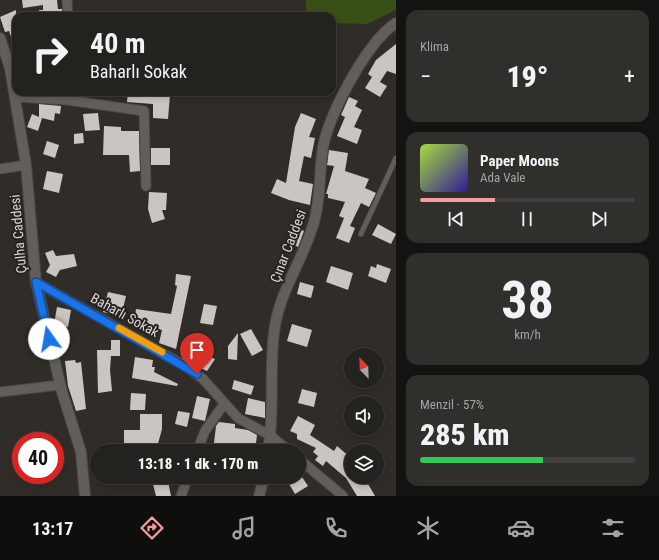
<!DOCTYPE html>
<html lang="tr">
<meta charset="utf-8">
<style>
body{margin:0;font-family:"Roboto Condensed",sans-serif;background:#302f2c;color:#f1f3f6;height:100vh;display:flex;flex-direction:column;font-size:15px;white-space:nowrap}
*{box-sizing:border-box;margin:0}
p{font-size:13px;color:#a3a4a4}
.icon{flex:none;width:22px;height:22px;fill:none;stroke:currentColor;stroke-width:2;stroke-linecap:round;stroke-linejoin:round}
.map{position:relative;flex:1;overflow:hidden}
.side{display:flex;flex-direction:column;gap:10px;padding:10px;background:#141311;width:263px}
.side>*{flex:none}
.guide{position:absolute;left:12px;top:12px;width:324px;height:84px;border-radius:12px;box-shadow:0 2px 6px #0003,0 0 0 1px #413f3d;background:#24221f;color:#f1f3f6;overflow:hidden}
.needle{width:26px;rotate:337deg}
.controls{position:absolute;left:344px;top:348px;display:grid;gap:8px}
.controls a{display:grid;place-items:center;width:40px;height:40px;border-radius:50%;background:#24221f;box-shadow:0 2px 6px #0003,0 0 0 1px #413f3d;font-size:20px}
.speed{position:absolute;left:12px;top:432px;display:flex;gap:8px;font-size:20px;font-weight:700;text-align:center}
.speed>*{display:grid;place-content:center;width:52px;height:52px;border-radius:50%;background:#24221f;box-shadow:0 2px 6px #0003,0 0 0 1px #413f3d;line-height:1}
.speed .limit{border:6px solid #d22;background:#fff;color:#111}
.pin{position:absolute;display:grid;place-items:center;width:34px;height:34px;color:#fff;margin:-41px -17px;border-radius:50% 50% 50% 0;rotate:-45deg;box-shadow:0 0 4px #0007}
.pin .icon{rotate:45deg}
.me{position:absolute;width:44px;margin:-22px;rotate:347deg;stroke-linejoin:round;filter:drop-shadow(0 0 3px #0008)}
.turn{display:flex;align-items:center;gap:14px;height:84px;padding:0 12px;font-size:18px}
.turn .icon{width:52px;height:52px;stroke-width:2.5}
.turn b{display:block;font-size:28px;line-height:34px}
.big{font-size:30px;font-weight:800;line-height:1.1}
.side .widget{flex:1;display:flex;flex-direction:column;justify-content:center;gap:6px;min-width:0;padding:0 14px;border-radius:12px;background:#302f2c}
.side .dial{align-items:center;gap:0}
.dial b{font-size:52px;line-height:1}
.song{display:flex;align-items:center;gap:12px}
.cover{width:48px;height:48px;border-radius:6px;background:linear-gradient(135deg,hsl(80 70% 55%),hsl(250 70% 35%))}
.played{height:4px;border-radius:2px;background:linear-gradient(90deg,#f49aa1 35%,#413f3d 35%)}
.keys{display:flex;justify-content:space-around;direction:ltr}
.heat{display:flex;justify-content:space-between;align-items:center;font-size:22px;direction:ltr}
.charge{height:6px;border-radius:3px;background:linear-gradient(90deg,#34c759 57%,#413f3d 0)}
.trip{position:absolute;left:90px;top:444px;width:216px;height:40px;border-radius:20px;background:#24221f;box-shadow:0 2px 6px #0003,0 0 0 1px #413f3d;font-weight:800;line-height:40px;text-align:center}
.tabs{display:flex;height:64px;justify-content:space-around;align-items:center;background:#0e0e0c;color:#a3a4a4}
.tabs .icon{width:28px;height:28px}
.tabs .on{color:#f49aa1}
.tabs b{font-size:18px;color:#f1f3f6}
main{display:flex;flex:1;min-height:0}
.map>svg:first-child{display:block}
.green{fill:#384f15}
.building{fill:#cbc5c2}
.lines{fill:none;stroke-linecap:round;stroke-linejoin:round}
.lane-casing{stroke:#4a4844;stroke-width:6}
.street-casing{stroke:#4a4844;stroke-width:11}
.secondary-casing{stroke:#4a4844;stroke-width:12}
.lane{stroke:#625f5b;stroke-width:4.5}
.street{stroke:#625f5b;stroke-width:9}
.secondary{stroke:#625f5b;stroke-width:10}
.route-casing{stroke:#114b97;stroke-width:10}
.route{stroke:#1a73e8;stroke-width:7}
.slow{stroke:#f59e0b;stroke-width:7}
.labels{text-anchor:middle;dominant-baseline:central;stroke-width:4;stroke-linejoin:round;paint-order:stroke}
.street-label{font-size:14px;fill:#d7d5d2;stroke:#262420}
</style>
<main>
<div class="map">
<svg width="396" height="496" viewBox="0 0 396 496">
<rect width="100%" height="100%" fill="#302d29"/>
<path class="green" d="M306 0H396V10L367 24 332 23V16H306Z"/>
<path class="building" d="M22 0H57L58 9H62V16H39V10H43V5L23 8Z
M16 10V46H14L9 31 5 32 0 17Z
M396 44V74L387 71 380 82 387 86 380 97 365 88 372 77 368 74 376 60Z
M128 92 170 95 168 119 153 118V104L127 102Z
M349 97 358 101 355 106 362 110 354 127 362 130 357 144 337 136 345 117 341 115Z
M39 104 61 106 60 114 55 113 54 121 42 118 38 131 27 127 32 114 39 117Z
M98 113 100 130 85 131 83 114Z
M301 113 316 119 309 137 315 138 311 158 304 156 299 181 313 184 310 205 289 200 271 193 277 179 286 183 295 127Z
M104 126 121 127V131H139L140 171 130 172 129 155H103Z
M83 133 84 143 74 144V134Z
M47 141 59 145 55 158 43 154Z
M151 148H170V165H151Z
M329 150 348 153 345 171 369 179 365 188 376 193 369 207 361 203 350 226 355 228 349 243 336 238 344 218 339 216 345 202 328 198V194H326L334 166 327 165Z
M47 171 63 174 59 193 43 189Z
M149 192 167 193 166 210H162L165 219 152 223 148 209Z
M378 224 396 234 391 244 372 235Z
M295 227 304 231 298 247 289 242Z
M53 250 56 256 74 254 77 266 60 270 56 277 46 272 50 265 45 253Z
M377 264 391 269 386 283 368 276 371 266 376 268Z
M331 266 353 273 348 290 326 282Z
M176 274 191 276 176 349 159 343 162 330 134 325 136 309 171 314 177 286 175 285Z
M300 282 314 286 311 298 297 294Z
M108 292 126 296 121 317 103 312Z
M204 304 217 306 213 325 200 323Z
M57 307 71 310 68 327 54 324Z
M292 324 312 330 307 347 287 341Z
M251 329 263 350 252 356 240 334Z
M238 333 237 360 228 359V346Z
M111 340H120V356H111L110 370 112 391 98 393 97 350H111Z
M202 348 212 353 210 357 215 359 207 371 194 365Z
M135 357 153 360 152 367H155L154 372 178 384 177 386 132 378Z
M75 360 76 363 81 362 86 409 76 411 68 386 65 361Z
M234 380 254 386 251 395 232 389Z
M302 389 317 393 314 407 298 403Z
M131 393 146 394 145 410H130Z
M197 396 210 399 205 421 192 418Z
M248 398 265 402V418L245 414Z
M178 411 190 413 187 427 175 424Z
M140 414H162V429L156 451 124 449V430H140Z
M298 416 315 425 310 435 334 451 337 446 351 458V477H364L375 496H357L346 478 326 461 323 466 315 460 318 456 313 452 316 448 297 439V434L290 431Z
M219 422 235 424V428L248 430 257 435 255 451H213L216 426Z
M300 474 308 486 295 494 289 484 276 477H299Z
M168 481 171 496H156L153 484Z"/>
<g class="lines">
<defs>
<path id="lane" d="M361 234 396 158"/>
<path id="street" d="M67 0 68 16
M15 97 67 100 144 111 146 186
M0 169 26 165
M36 282 187 367 203 379 238 418 271 436 289 451
M0 392 60 385
M197 451 205 431 224 404
M299 459 343 496
M181 496 188 477"/>
<path id="secondary" d="M0 38 10 68 26 165 36 282 62 392 81 452 85 496
M268 451C275 412 269 372 274 333 278 293 304 259 314 222 321 198 319 171 323 147 330 112 367 42 396 23
M259 496 264 477"/>
</defs>
<use href="#lane" class="lane-casing"/>
<use href="#street" class="street-casing"/>
<use href="#secondary" class="secondary-casing"/>
<use href="#lane" class="lane"/>
<use href="#street" class="street"/>
<use href="#secondary" class="secondary"/>
</g>
<g class="lines">
<defs>
<path id="route" d="M49 339 36 282 197 374"/>
</defs>
<use href="#route" class="route-casing"/>
<use href="#route" class="route"/>
<path class="slow" d="M119 328 162 352"/>
</g>
<g class="labels">
<g class="street-label">
<text transform="translate(18 234) rotate(-95)">Çulha Caddesi</text>
<text transform="translate(288 246) rotate(-69)">Çınar Caddesi</text>
<text transform="translate(125 315) rotate(29)">Baharlı Sokak</text>
</g>
</g>
</svg>
<div class="controls">
<a><svg class="needle" viewBox="-14 -14 28 28"><path d="M0-13l5 13h-10z" fill="#e53935"/><path d="M0 13l5-13h-10z" fill="#a3a4a4"/></svg></a>
<a><svg class="icon" aria-label="sound" viewBox="0 0 24 24"><path d="M4 9h4l5-4v14l-5-4H4zM17 9q2 3 0 6"/></svg></a>
<a><svg class="icon" aria-label="layers" viewBox="0 0 24 24"><path d="M12 4l9 5-9 5-9-5zM3 14l9 5 9-5"/></svg></a>
</div>
<div class="speed"><div class="limit">40</div></div>
<div class="pin" style="left:197px;top:374px;background:#d93025"><svg class="icon" aria-label="arrive" viewBox="0 0 24 24"><path d="M6 21V4h12l-3 4 3 4H6"/></svg></div>
<svg class="me" style="left:49px;top:339px" viewBox="-20 -20 40 40"><circle r="19" fill="#fff"/><path d="M0-13L10 11 0 6-10 11z" fill="#1a73e8"/></svg>
<div class="trip">13:18 · 1 dk · 170 m</div>
<div class="guide">
<div class="turn"><svg class="icon" aria-label="right" viewBox="0 0 24 24"><path d="M7 20v-9h11M14 6l5 5-5 5"/></svg><div><b>40 m</b>Baharlı Sokak</div></div>
</div>
</div>
<section class="side">
<div class="widget"><p>Klima</p>
<div class="heat"><a>−</a><b class="big">19°</b><a>+</a></div>
</div>
<div class="widget">
<div class="song"><i class="cover"></i><div><b>Paper Moons</b><p>Ada Vale</p></div></div>
<div class="played"></div>
<div class="keys"><svg class="icon" aria-label="previous" viewBox="0 0 24 24"><path d="M18 5L8 12l10 7zM5 5v14"/></svg><svg class="icon" aria-label="pause" viewBox="0 0 24 24"><path d="M8 5v14M16 5v14"/></svg><svg class="icon" aria-label="next" viewBox="0 0 24 24"><path d="M6 5l10 7-10 7zM19 5v14"/></svg></div>
</div>
<div class="widget dial"><b>38</b><p>km/h</p></div>
<div class="widget"><p>Menzil · 57%</p><b class="big">285 km</b><div class="charge"></div></div>
</section>
</main>
<nav class="tabs">
<b>13:17</b>
<svg class="icon on" aria-label="directions" viewBox="0 0 24 24"><path d="M12 3l9 9-9 9-9-9zM9 14v-3h6M13 9l2 2-2 2"/></svg>
<svg class="icon" aria-label="music" viewBox="0 0 24 24"><path d="M9 18V5l10-2v13"/><circle cx="6" cy="18" r="3"/><circle cx="16" cy="16" r="3"/></svg>
<svg class="icon" aria-label="phone" viewBox="0 0 24 24"><path d="M5 4h4l2 5-3 2q2 4 5 5l2-3 5 2v4C11 20 4 13 5 4z"/></svg>
<svg class="icon" aria-label="climate" viewBox="0 0 24 24"><path d="M12 3v18M4 7l16 10M4 17L20 7"/></svg>
<svg class="icon" aria-label="car" viewBox="0 0 24 24"><path d="M5 17H2v-5l4-1 3-4h7l3 4 3 1v5h-3M9 17h6M6 11h13"/><circle cx="7" cy="17" r="2"/><circle cx="17" cy="17" r="2"/></svg>
<svg class="icon" aria-label="filters" viewBox="0 0 24 24"><path d="M4 7h16M4 17h16"/><circle cx="9" cy="7" r="2"/><circle cx="15" cy="17" r="2"/></svg>
</nav>
